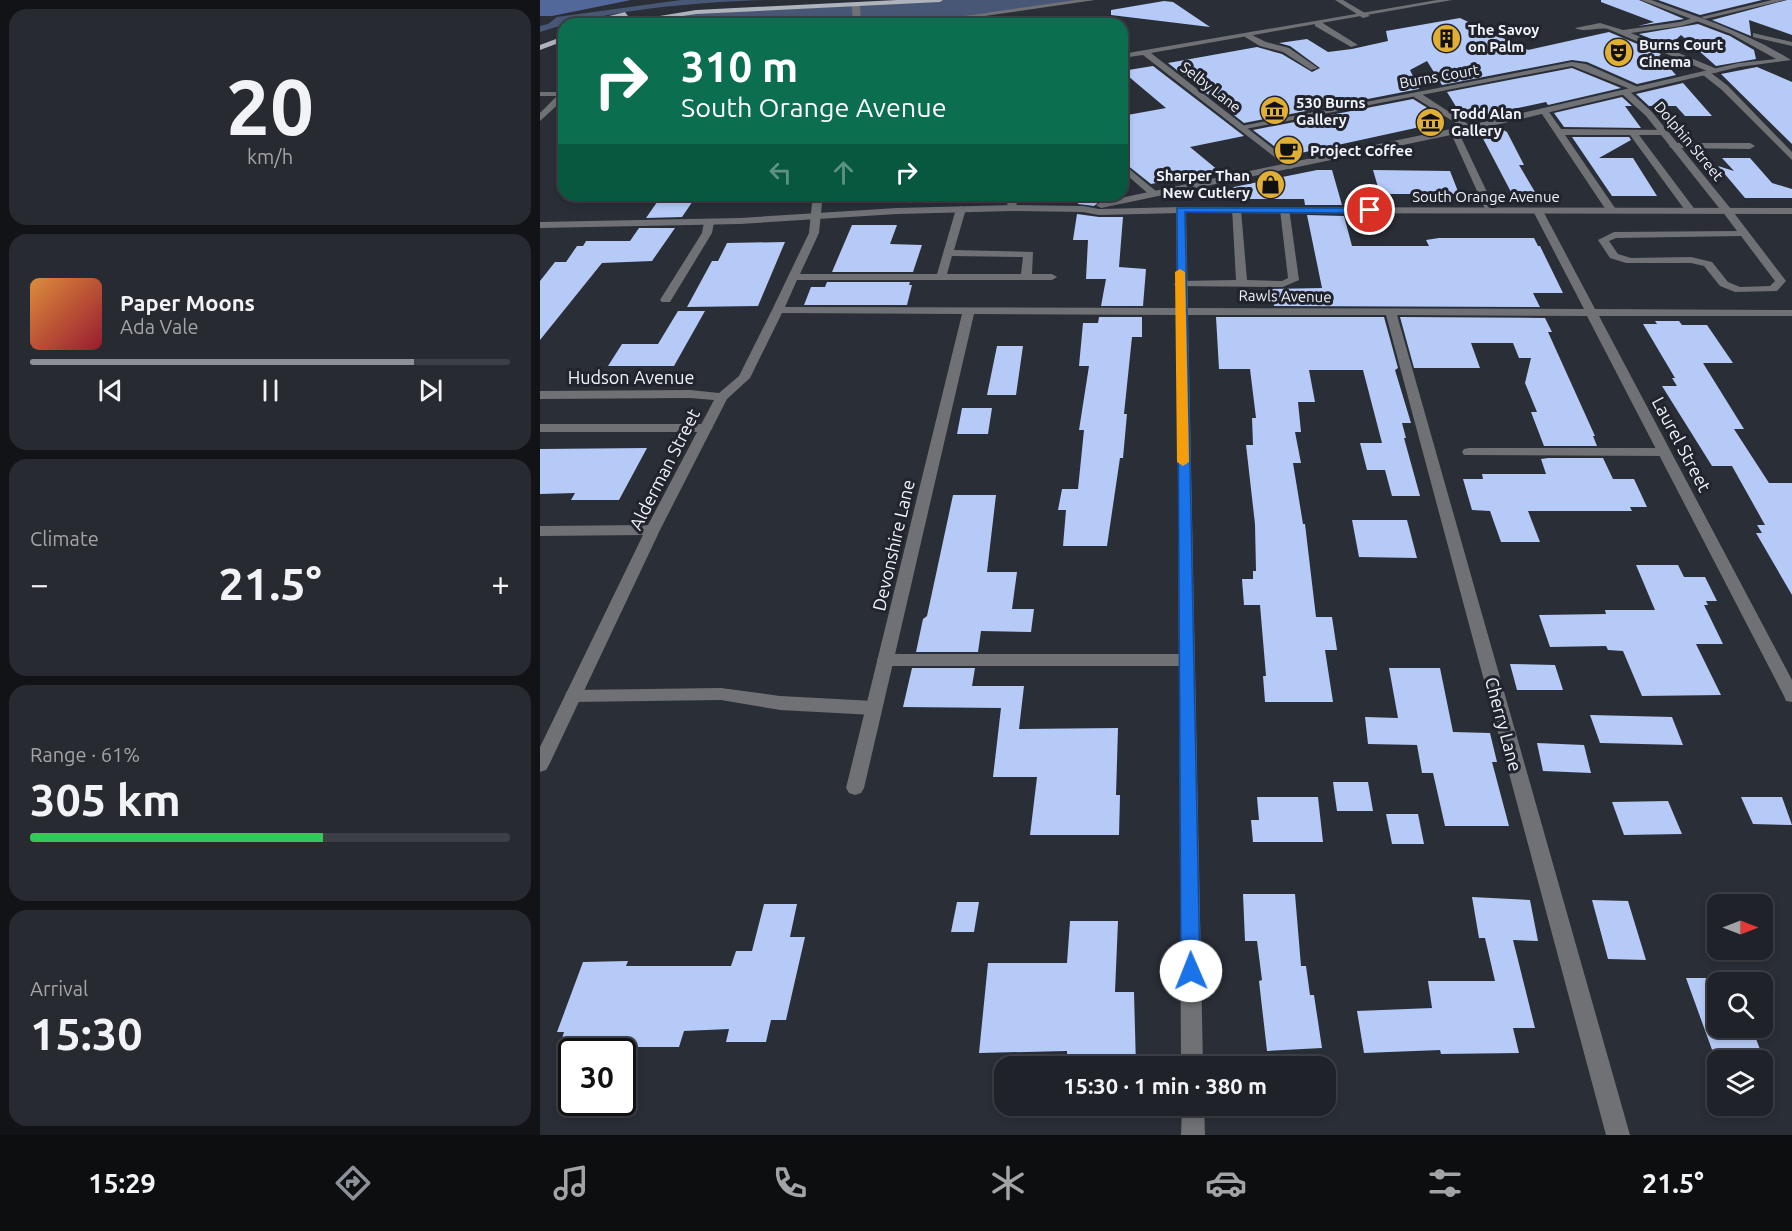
<!DOCTYPE html>
<meta charset="utf-8">
<style>
body{margin:0;font-family:Ubuntu,sans-serif;background:#282a31;color:#f1f3f6;height:100vh;display:flex;flex-direction:column;font-size:22px;white-space:nowrap}
*{box-sizing:border-box;margin:0}
p{font-size:20px;color:#a2a4a8}
.icon{flex:none;width:33px;height:33px;fill:none;stroke:currentColor;stroke-width:2;stroke-linecap:round;stroke-linejoin:round}
.map{position:relative;flex:1;overflow:hidden}
.details{display:flex;flex-direction:column;gap:9px;padding:9px;background:#121317;width:540px}
.details>*{flex:none}
.guide{position:absolute;left:18px;top:18px;width:570px;height:183px;border-radius:18px;box-shadow:0 3px 9px #0003,0 0 0 2px #3d3f46;background:#0b6e4f;color:#fff;overflow:hidden}
.needle{width:39px;rotate:90deg}
.fabs{position:absolute;left:1167px;top:894px;display:grid;gap:12px}
.fabs a{display:grid;place-items:center;width:66px;height:66px;border-radius:12px;background:#202229;box-shadow:0 3px 9px #0003,0 0 0 2px #3d3f46;font-size:30px}
.speed{position:absolute;left:18px;top:1038px;display:flex;gap:12px;font-size:30px;font-weight:700;text-align:center}
.speed>*{display:grid;place-content:center;width:78px;height:78px;border-radius:50%;background:#202229;box-shadow:0 3px 9px #0003,0 0 0 2px #3d3f46;line-height:1}
.speed .limit{border:3px solid #111;border-radius:9px;background:#fff;color:#111}
.pin{position:absolute;display:grid;place-items:center;width:51px;height:51px;color:#fff;margin:-26px;border:3px solid #fff;border-radius:50%;box-shadow:0 2px 6px #0007}
.me{position:absolute;width:66px;margin:-33px;rotate:359deg;stroke-linejoin:round;filter:drop-shadow(0 0 4px #0008)}
.turn{display:flex;align-items:center;gap:21px;height:126px;padding:0 24px;font-size:27px}
.turn .icon{width:78px;height:78px;stroke-width:2.5}
.turn b{display:block;font-size:42px;line-height:51px}
.lanes{display:flex;align-items:center;height:57px;padding:0 24px;background:#0003;justify-content:center;gap:30px;direction:ltr}
.lanes .off{opacity:.35}
.big{font-size:45px;font-weight:700;line-height:1.1}
.details .tile{flex:1;display:flex;flex-direction:column;justify-content:center;gap:9px;min-width:0;padding:0 21px;border-radius:18px;background:#282a31}
.details .dial{align-items:center;gap:0}
.dial b{font-size:78px;line-height:1}
.song{display:flex;align-items:center;gap:18px}
.cover{width:72px;height:72px;border-radius:9px;background:linear-gradient(135deg,hsl(30 70% 55%),hsl(350 70% 35%))}
.played{height:6px;border-radius:3px;background:linear-gradient(90deg,#8c9099 80%,#3d3f46 80%)}
.keys{display:flex;justify-content:space-around;direction:ltr}
.heat{display:flex;justify-content:space-between;align-items:center;font-size:33px;direction:ltr}
.charge{height:9px;border-radius:4px;background:linear-gradient(90deg,#34c759 61%,#3d3f46 0)}
.trip{position:absolute;left:454px;top:1056px;width:342px;height:60px;border-radius:18px;background:#202229;box-shadow:0 3px 9px #0003,0 0 0 2px #3d3f46;font-weight:700;line-height:60px;text-align:center}
.tab-bar{display:flex;height:96px;justify-content:space-around;align-items:center;background:#0d0e10;color:#a2a4a8}
.tab-bar .icon{width:42px;height:42px}
.tab-bar .active{color:#8c9099}
.tab-bar b{font-size:27px;color:#f1f3f6}
main{display:flex;flex:1;min-height:0}
.map>svg:first-child{display:block}
.green{fill:#495776}
.water{fill:#52689a}
.building{fill:#b5caf6}
.lines{fill:none;stroke-linecap:round;stroke-linejoin:round}
.service{fill:#6f7175;fill-rule:evenodd}
.minor{fill:#6f7175;fill-rule:evenodd}
.tertiary{fill:#6f7175;fill-rule:evenodd}
.primary{fill:#aeb3bc;fill-rule:evenodd}
.route{fill:#1a73e8;stroke:#114b97;stroke-width:1.5}
.slow{fill:#f59e0b}
.labels{text-anchor:middle;dominant-baseline:central;stroke-width:6;stroke-linejoin:round;paint-order:stroke}
.far-poi-label{font-size:15px;font-weight:bold;fill:#f0f3f9;stroke:#21242d;text-anchor:start}
.far-street-label{font-size:15px;fill:#f0f3f9;stroke:#21242d}
.street-label{font-size:18px;fill:#f0f3f9;stroke:#21242d}
</style>
<main>
<section class="details">
<div class="tile dial"><b>20</b><p>km/h</p></div>
<div class="tile">
<div class="song"><i class="cover"></i><div><b>Paper Moons</b><p>Ada Vale</p></div></div>
<div class="played"></div>
<div class="keys"><svg class="icon" aria-label="previous" viewBox="0 0 24 24"><path d="M18 5L8 12l10 7zM5 5v14"/></svg><svg class="icon" aria-label="pause" viewBox="0 0 24 24"><path d="M8 5v14M16 5v14"/></svg><svg class="icon" aria-label="next" viewBox="0 0 24 24"><path d="M6 5l10 7-10 7zM19 5v14"/></svg></div>
</div>
<div class="tile"><p>Climate</p>
<div class="heat"><a>−</a><b class="big">21.5°</b><a>+</a></div>
</div>
<div class="tile"><p>Range · 61%</p><b class="big">305 km</b><div class="charge"></div></div>
<div class="tile"><p>Arrival</p><b class="big">15:30</b></div>
</section>
<div class="map">
<svg width="1252" height="1135" viewBox="0 0 1252 1135">
<rect width="100%" height="100%" fill="#2a2e37"/>
<path class="green" d="M141 0H226C149 3 72 9 0 32V26L8 24 17 17Z
M400 0H552L373 24H75L156 12Z"/>
<path class="water" d="M0 0H91L12 16H0Z"/>
<path class="building" d="M1061 0H1099L1144 19 1098 26 1114 22 1061 2Z
M1118 0H1222L1160 15Z
M1247 0H1252V35L1209 20 1211 36 1172 20Z
M624 1 633 2 670 27 571 15V10Z
M920 18 988 50 1069 32 1121 54 1119 56 1136 75 1097 84 1047 62 1032 60 902 85 887 61 870 70 879 89 704 123 628 63 717 47 742 54 772 72 780 68 750 46 739 43 767 39 788 52 812 49 848 41 846 31Z
M1158 24 1190 36 1214 50 1216 59 1176 66 1141 35 1129 46 1099 34Z
M613 66 704 136 650 147 679 171 611 184 582 161V116L626 108 582 71Z
M1217 67 1252 82V144L1181 74Z
M1032 68 1081 88 1008 105 1006 102 940 116 946 119 934 122 932 118H923L907 92Z
M1143 83 1172 116H1145L1136 106H1109L1096 94Z
M1082 97 1092 106H1085L1101 128 1024 127 1014 113Z
M873 99 886 107 894 124 747 156 713 130Z
M958 127 967 132 984 165H979L995 192H971L939 131Z
M1032 137H1089L1091 140 1059 158H1093L1117 196H1072Z
M1182 158H1210L1232 183 1252 189V198H1205L1178 166 1194 171Z
M777 170H792L802 205H765L764 199H685L684 189Z
M833 170 910 171 919 194H840Z
M122 195H157L142 217 106 218Z
M539 195H584L561 200 554 206 538 204Z
M537 214 559 217H583L579 267 606 269 603 306H561L566 279H546L548 240H533Z
M767 215 804 216 812 246H889L886 240 899 238H994L998 246H1000L1023 293H993L1000 307 734 306 732 289 782 288Z
M312 225H357L350 244 382 245 373 272H292Z
M99 228H135L112 261 62 263 0 340V281L15 262H26L37 246H43L46 241H90Z
M245 242 218 306 147 307 172 261H178L187 243Z
M287 282H370L369 285H372L367 305H264L271 287H285Z
M138 311H165L134 366H68L82 344H118Z
M559 317H602V337H592L584 414H587L583 458H580L567 546H523L526 510H518L522 489H538L544 430H539L549 366H539L543 323H558Z
M676 317H844L858 368 855 370 871 423H862L866 438H864L880 496H852L845 470H827L820 443H842L823 370H769L775 402H758L761 432H755L761 463H753L763 524H765L776 617H792L797 650H785L793 702H725L723 676H726L720 605H704L702 579H713V571H716L715 524 706 445H713L712 418H716L710 369H679Z
M860 317 1005 318 1012 332H1008L1055 436H1053L1057 446H1004L991 412H997L985 383 991 358H979L973 343H931L940 368H874Z
M1115 321H1139L1142 325H1167L1193 363H1163L1204 429H1194L1229 483H1252V595L1216 533H1222L1217 525H1225L1192 466H1172L1122 386H1137L1132 378H1135L1103 324H1117Z
M457 346H483L476 395H447Z
M422 408H452L448 434H417Z
M107 448 79 500H31L35 493 0 494V449Z
M1008 458H1063L1073 479H1094L1107 507H1090L1092 511H988L1000 542H961L950 511 932 510 923 479H943L942 474H1006L1001 459Z
M413 495H456L447 572H477L472 609H494L491 632 441 631 438 652H376L383 619 387 616Z
M812 520H867L877 558 819 557Z
M1096 565H1138L1144 577H1165L1177 601H1166L1168 605H1164L1183 644H1156L1181 695 1102 696 1083 651 1068 650 1066 646 1010 647 999 615 1066 614 1065 610H1115Z
M970 664 1015 665 1023 690H977Z
M372 668H435L432 686H484L479 729 578 728 576 795H580L579 835H490L497 777H453L461 708 363 707Z
M849 668H900L913 732 950 733 957 762H952L969 826H905L893 773H882L877 745 828 744 825 717 858 718Z
M1050 715 1132 717 1143 745 1060 743Z
M997 743 1044 745 1051 773 1003 771Z
M793 782H828L833 811H797Z
M717 797H778L783 842H713L711 820H719Z
M1201 797H1242L1252 825 1213 824Z
M1128 801 1142 834 1084 835 1072 802Z
M846 814H878L884 844H852Z
M703 894H755L761 966H766L770 995H774L782 1048 727 1051 719 981 722 980 717 941H705Z
M932 897 990 900 998 941 973 940 995 1028H973L979 1053 901 1054 900 1050 824 1053 817 1011 892 1008 888 981H955L945 938H939Z
M1052 900 1088 901 1106 960 1068 959Z
M417 902H439L434 932H411Z
M224 904H257L250 937H265L246 1020H231L226 1042H186L189 1029 144 1031 139 1047H91L92 1042 20 1045 24 1032H17L43 962 88 961 86 966H191L196 951H212Z
M530 921H578L575 992H594L596 1066H527V1051L439 1053 448 963H527Z
M1146 978H1178V1028H1212L1221 1052H1178V1057L1175 1058Z"/>
<g class="lines">
<path class="service" d="M795 0H803L830 16 823 18Z
M1232 0H1245L1165 19 1161 17Z
M1156 17 1159 21 1141 26 1091 33 1177 69V73L1170 72 1188 86 1252 152V160L1182 90 1163 75V71H1167L1068 29C1058 27 1044 33 1035 28L1060 23 1083 30 1140 22Z
M775 22H781L818 45 811 47 775 26Z
M708 33 726 42 749 48 778 68 771 70 743 52 720 46 705 37 704 35Z
M1032 62 1046 64 1102 89 1095 91 1032 66 700 130 696 127Z
M21 92H24V99L0 121V113Z
M1004 108 1007 109 1021 129 1126 130 1127 132 1123 135H1099L1156 211 1147 213 1090 135H1025L1077 211 1068 213 1000 111Z
M1134 143H1210L1215 146 1210 149 1131 148 1129 146Z
M466 195H476L477 210 468 208Z
M692 208 701 210 707 280 742 281 748 278 740 210 749 208 759 280 743 287 636 286 634 284 640 281 696 280Z
M1187 208 1191 209 1246 281 1237 291 1195 292 1180 286 1164 266 1151 263H1086L1070 258 1058 240 1074 232 1197 231 1182 211ZM1201 236 1235 281 1230 286 1200 287 1188 282 1172 262 1151 257 1091 258 1078 254 1069 241 1076 238Z
M169 219 174 222 172 233 130 302H122L120 300 162 233 164 222Z
M0 424H166L173 428 166 432H0Z
M929 448H1124L1131 452 1124 456 924 455 922 452 924 449Z
M345 654H646L652 656 654 660 652 664 646 666H345L339 664 337 660 339 656Z
M181 688 240 696 334 701 340 703 342 708 340 713 334 715 240 710 181 700 33 702 27 701 25 696 27 691 33 690Z"/>
<path class="minor" d="M536 0H555L389 24H369Z
M897 0H912L611 53 753 164V168L750 169 603 55 582 58V54Z
M316 4 320 6 321 24H313L312 6Z
M122 22 140 24H118Z
M1082 90H1088L1112 112 1191 209V213H1183L1106 116 1082 94Z
M0 92H24V96H0Z
M877 92 880 93 934 128 927 130 874 97 873 95Z
M914 128 918 131 956 211 955 213 946 211 910 131Z
M582 163 617 192V196H611L582 171Z
M276 195H286L282 203 279 233 260 274H397L416 209 421 206 426 209 414 250 493 252 492 274H512L517 277 512 280H257L245 307 637 308 636 210 641 207 646 210 648 308 1044 309 993 211 998 208 1003 211 1055 309 1252 310V316H1059L1252 680V702L1246 701 1244 696 1047 316 857 315 1090 1135H1066L846 315H648L663 1066H641L637 315 434 314 324 788 321 793 315 795 309 793 306 788 422 314 242 313 210 378 187 399 120 530 9 765 6 770 0 772V747L103 535 0 536V526L108 525 174 400 150 398 0 399V391L150 390 179 393 199 376 232 310 269 233 272 203ZM412 256 483 257 481 274H407Z
M642 1106H664L665 1135H641Z"/>
<path class="tertiary" d="M1101 0H1111C1159 17 1208 33 1251 60L1199 67 930 131 561 208 556 205 561 202 930 125 1199 63 1236 59 1191 34Z
M1213 33 1252 42V46L1213 37Z
M473 205 543 206 559 209 641 207 1252 208V214L641 213 559 215 543 212 473 211 357 214 200 224 0 228V222L200 218 357 208Z"/>
<path class="primary" d="M357 0H403L400 2 156 14 90 24H71L156 10Z
M85 12 88 16 51 24H37Z
M24 36V41L0 50V45Z"/>
</g>
<path class="route" d="M637 208H830L835 210 830 213 645 212 660 971 658 977 651 980 644 977 641 971Z"/>
<path class="slow" d="M640 269 645 272 649 462 643 466 637 462 635 272Z"/>
<defs>
<symbol id="building-disc" viewBox="-11 -11 22 22"><circle r="9.5" fill="#e1af34" stroke="#21242d"/><path d="M-4-6H4V6H1V3H-1V6H-4ZM-2.5-4.3h1.7v1.8h-1.7ZM.8-4.3h1.7v1.8H.8ZM-2.5-1h1.7V.8h-1.7ZM.8-1h1.7V.8H.8Z" fill="#111"/></symbol>
<symbol id="theatre-disc" viewBox="-11 -11 22 22"><circle r="9.5" fill="#e1af34" stroke="#21242d"/><path d="M-5-5.5Q0-4 5-5.5V0Q5 5 0 6Q-5 5-5 0ZM-3.3-2.5H-1v1.5H-3.3ZM1-2.5H3.3v1.5H1ZM-2.8 1Q0 5.5 2.8 1Z" fill="#111"/></symbol>
<symbol id="museum-disc" viewBox="-11 -11 22 22"><circle r="9.5" fill="#e1af34" stroke="#21242d"/><path d="M0-6L6-3V-2H-6V-3ZM-5-1h2V3h-2ZM-1-1h2V3h-2ZM3-1h2V3H3ZM-6 4H6V6H-6Z" fill="#111"/></symbol>
<symbol id="cafe-disc" viewBox="-11 -11 22 22"><circle r="9.5" fill="#e1af34" stroke="#21242d"/><path d="M-5.5-4.5H6V0H3Q3 3.5 0 3.5H-2.5Q-5.5 3.5-5.5 0ZM3-3.2v2h1.7v-2ZM-6 4.5H4V6H-6Z" fill="#111"/></symbol>
<symbol id="shop-disc" viewBox="-11 -11 22 22"><circle r="9.5" fill="#e1af34" stroke="#21242d"/><path d="M-5-2.5h2.3a2.7 3.5 0 0 1 5.4 0H5L5.5 6h-11ZM-1.5-2.5h3a1.5 2.3 0 0 0-3 0Z" fill="#111"/></symbol>
</defs>
<g fill-rule="evenodd">
<use href="#building-disc" x="890" y="22" width="33" height="33"/>
<use href="#theatre-disc" x="1062" y="36" width="33" height="33"/>
<use href="#museum-disc" x="718" y="94" width="33" height="33"/>
<use href="#museum-disc" x="874" y="106" width="33" height="33"/>
<use href="#cafe-disc" x="732" y="134" width="33" height="33"/>
<use href="#shop-disc" x="714" y="168" width="33" height="33"/>
</g>
<g class="labels">
<g class="far-poi-label">
<text x="928" y="29">The Savoy<tspan x="928" dy="17">on Palm</tspan></text>
<text x="1099" y="44">Burns Court<tspan x="1099" dy="17">Cinema</tspan></text>
<text x="756" y="102">530 Burns<tspan x="756" dy="17">Gallery</tspan></text>
<text x="911" y="113">Todd Alan<tspan x="911" dy="17">Gallery</tspan></text>
<text x="770" y="150">Project Coffee</text>
<text x="710" y="175" text-anchor="end">Sharper Than<tspan x="710" dy="17">New Cutlery</tspan></text>
</g>
<g class="far-street-label">
<text transform="translate(899 76) rotate(-10)">Burns Court</text>
<text transform="translate(671 87) rotate(38)">Selby Lane</text>
<text transform="translate(1149 141) rotate(50)">Dolphin Street</text>
<text x="946" y="196">South Orange Avenue</text>
<text transform="translate(745 296) rotate(1)">Rawls Avenue</text>
</g>
<g class="street-label">
<text x="91" y="377">Hudson Avenue</text>
<text transform="translate(1142 444) rotate(62)">Laurel Street</text>
<text transform="translate(124 469) rotate(-63)">Alderman Street</text>
<text transform="translate(353 545) rotate(-77)">Devonshire Lane</text>
<text transform="translate(964 724) rotate(75)">Cherry Lane</text>
</g>
</g>
</svg>
<div class="fabs">
<a><svg class="needle" viewBox="-14 -14 28 28"><path d="M0-13l5 13h-10z" fill="#e53935"/><path d="M0 13l5-13h-10z" fill="#a2a4a8"/></svg></a>
<a><svg class="icon" aria-label="search" viewBox="0 0 24 24"><circle cx="10" cy="10" r="6"/><path d="M15 15l6 6"/></svg></a>
<a><svg class="icon" aria-label="layers" viewBox="0 0 24 24"><path d="M12 4l9 5-9 5-9-5zM3 14l9 5 9-5"/></svg></a>
</div>
<div class="speed"><div class="limit">30</div></div>
<div class="pin" style="left:830px;top:210px;background:#d93025"><svg class="icon" aria-label="arrive" viewBox="0 0 24 24"><path d="M6 21V4h12l-3 4 3 4H6"/></svg></div>
<svg class="me" style="left:651px;top:971px" viewBox="-20 -20 40 40"><circle r="19" fill="#fff"/><path d="M0-13L10 11 0 6-10 11z" fill="#1a73e8"/></svg>
<div class="trip">15:30 · 1 min · 380 m</div>
<div class="guide">
<div class="turn"><svg class="icon" aria-label="right" viewBox="0 0 24 24"><path d="M7 20v-9h11M14 6l5 5-5 5"/></svg><div><b>310 m</b>South Orange Avenue</div></div>
<div class="lanes"><svg class="icon off" aria-label="left" viewBox="0 0 24 24"><path d="M17 20v-9H6M10 6l-5 5 5 5"/></svg><svg class="icon off" aria-label="ahead" viewBox="0 0 24 24"><path d="M12 20V5M6 11l6-6 6 6"/></svg><svg class="icon" aria-label="right" viewBox="0 0 24 24"><path d="M7 20v-9h11M14 6l5 5-5 5"/></svg></div>
</div>
</div>
</main>
<nav class="tab-bar">
<b>15:29</b>
<svg class="icon active" aria-label="directions" viewBox="0 0 24 24"><path d="M12 3l9 9-9 9-9-9zM9 14v-3h6M13 9l2 2-2 2"/></svg>
<svg class="icon" aria-label="music" viewBox="0 0 24 24"><path d="M9 18V5l10-2v13"/><circle cx="6" cy="18" r="3"/><circle cx="16" cy="16" r="3"/></svg>
<svg class="icon" aria-label="phone" viewBox="0 0 24 24"><path d="M5 4h4l2 5-3 2q2 4 5 5l2-3 5 2v4C11 20 4 13 5 4z"/></svg>
<svg class="icon" aria-label="climate" viewBox="0 0 24 24"><path d="M12 3v18M4 7l16 10M4 17L20 7"/></svg>
<svg class="icon" aria-label="car" viewBox="0 0 24 24"><path d="M5 17H2v-5l4-1 3-4h7l3 4 3 1v5h-3M9 17h6M6 11h13"/><circle cx="7" cy="17" r="2"/><circle cx="17" cy="17" r="2"/></svg>
<svg class="icon" aria-label="filters" viewBox="0 0 24 24"><path d="M4 7h16M4 17h16"/><circle cx="9" cy="7" r="2"/><circle cx="15" cy="17" r="2"/></svg>
<b>21.5°</b>
</nav>
